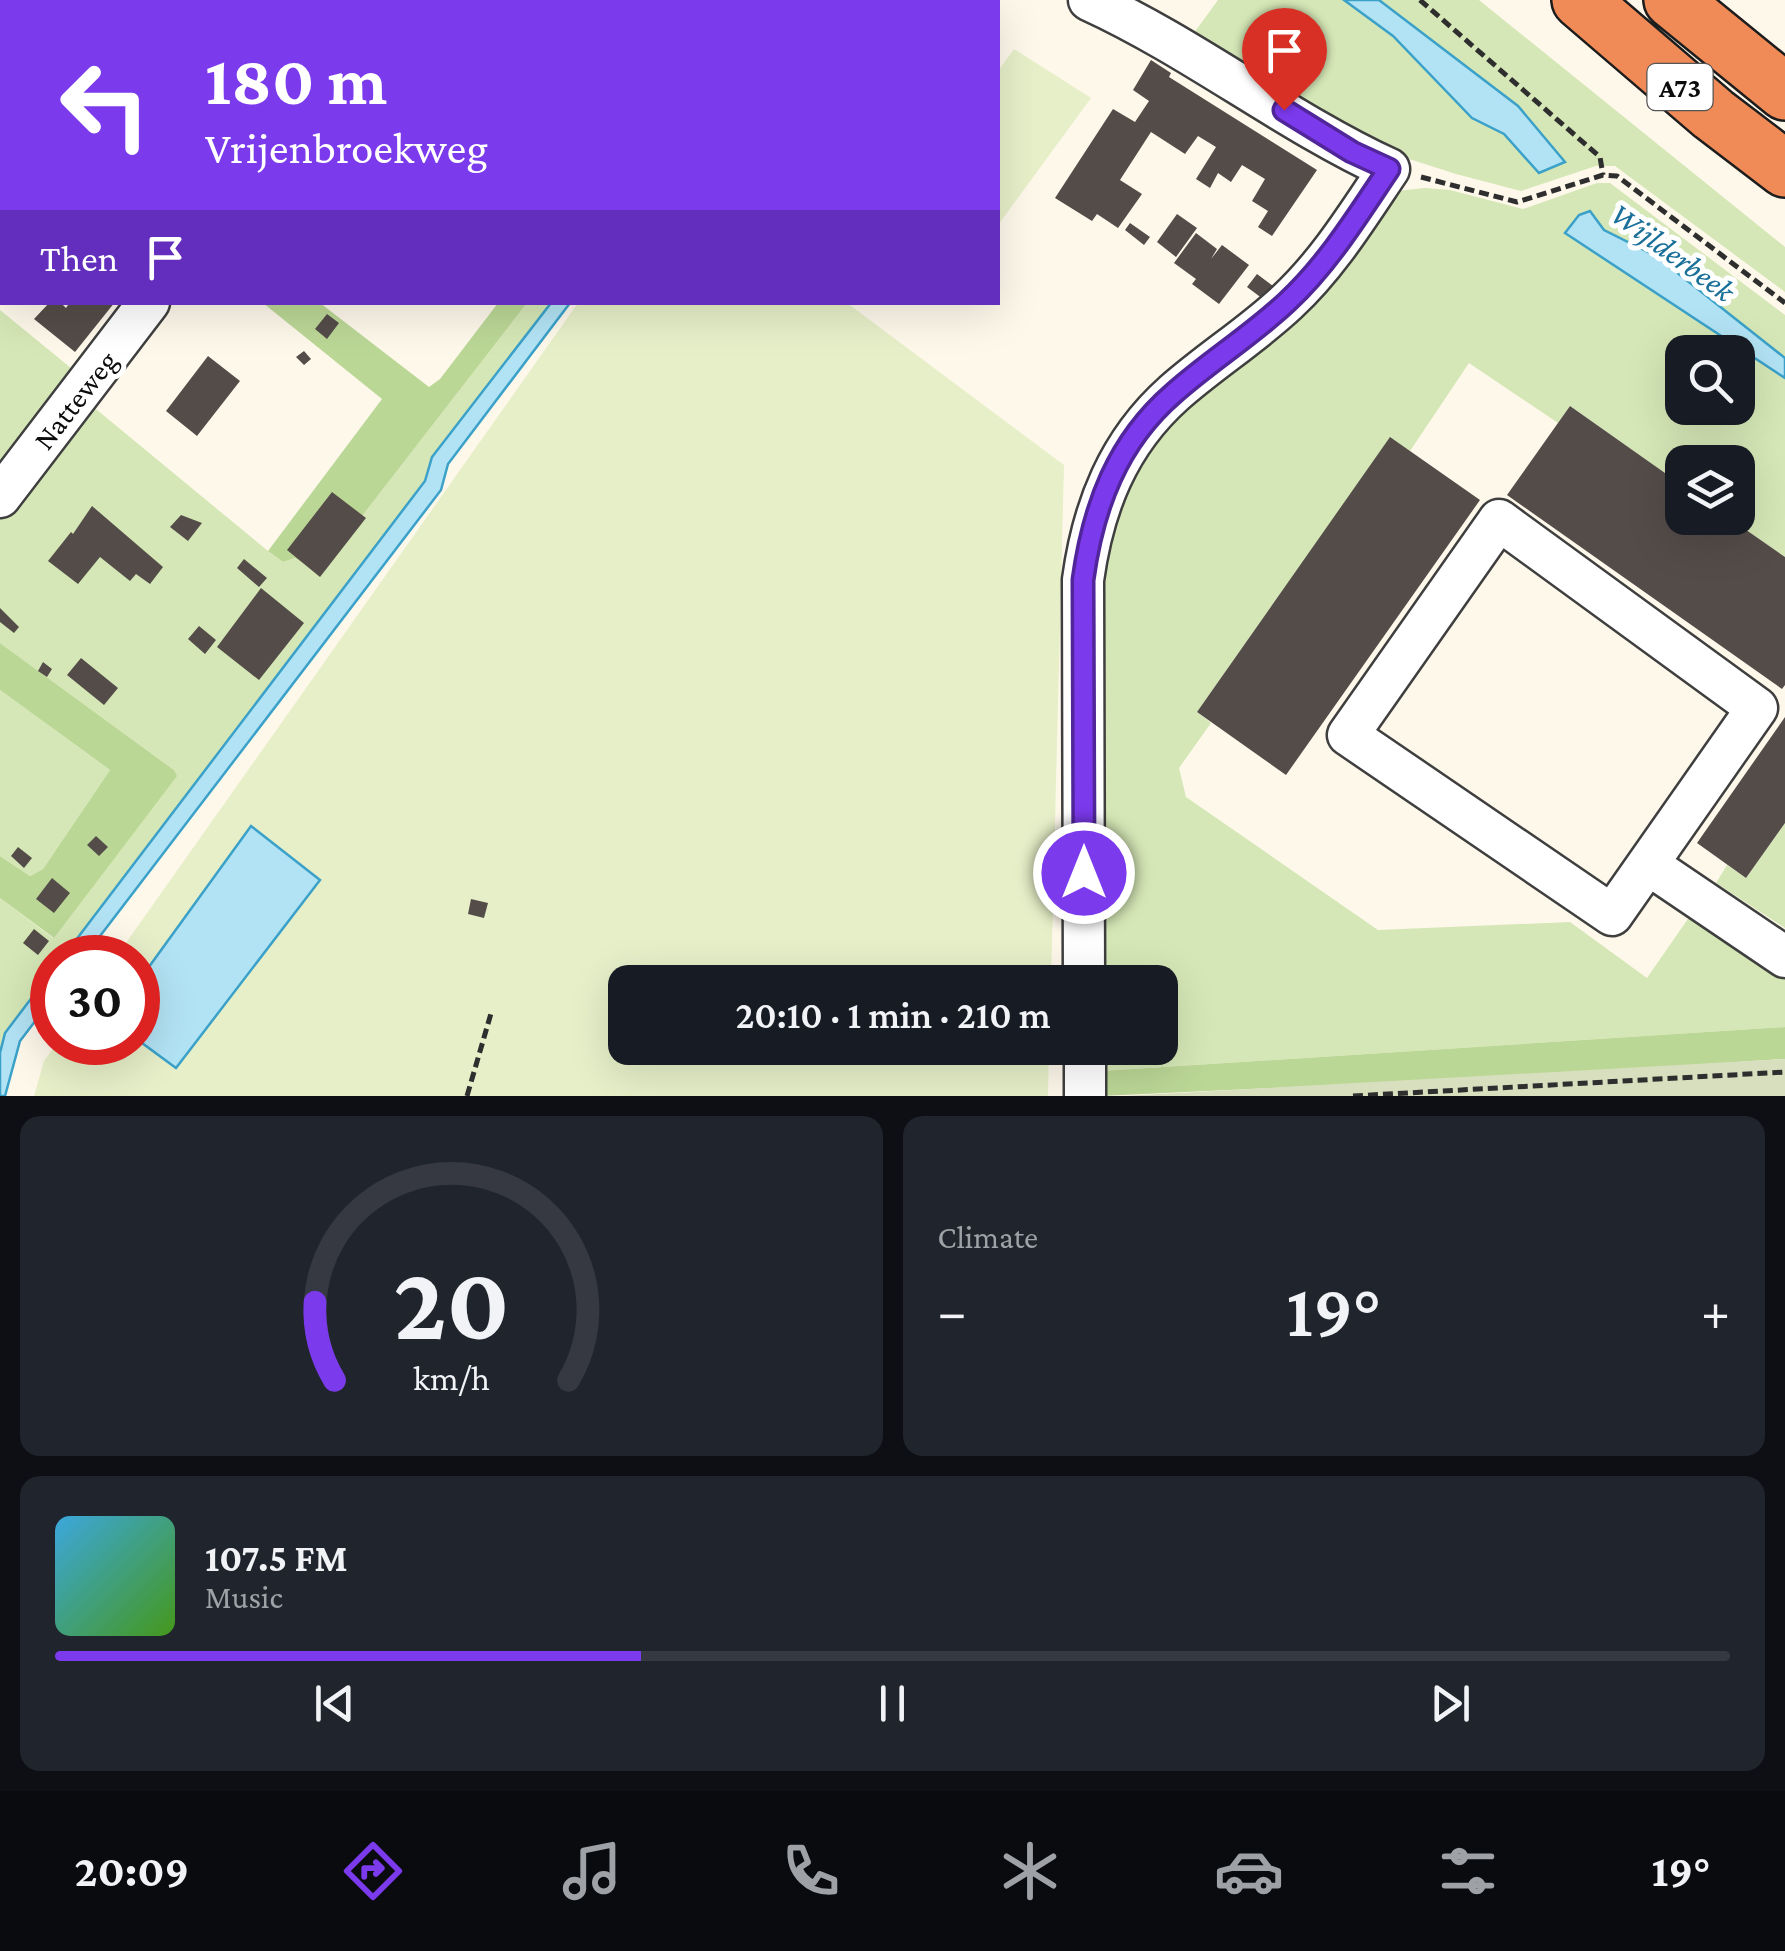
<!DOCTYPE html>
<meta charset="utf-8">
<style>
body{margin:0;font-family:"Crimson Pro",serif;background:#20242c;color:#f1f3f6;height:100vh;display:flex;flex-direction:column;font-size:38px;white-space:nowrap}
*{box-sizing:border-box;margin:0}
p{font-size:32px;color:#9ea1a6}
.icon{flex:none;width:55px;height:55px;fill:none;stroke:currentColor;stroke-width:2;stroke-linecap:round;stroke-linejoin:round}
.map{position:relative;height:1096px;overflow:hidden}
.details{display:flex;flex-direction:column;gap:20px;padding:20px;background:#0d0f14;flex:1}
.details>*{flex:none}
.hud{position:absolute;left:0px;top:0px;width:1000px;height:305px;box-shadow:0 10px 40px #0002;background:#7c3aed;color:#fff;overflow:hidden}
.buttons{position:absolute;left:1665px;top:335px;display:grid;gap:20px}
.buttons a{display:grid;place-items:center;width:90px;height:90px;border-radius:20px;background:#171b24;box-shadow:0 10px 40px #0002;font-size:50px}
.speed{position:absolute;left:30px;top:935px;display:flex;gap:20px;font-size:50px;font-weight:700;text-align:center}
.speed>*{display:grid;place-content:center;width:130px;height:130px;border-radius:50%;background:#171b24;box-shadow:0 10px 40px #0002;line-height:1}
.speed .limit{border:15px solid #d22;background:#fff;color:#111}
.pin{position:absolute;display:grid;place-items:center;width:85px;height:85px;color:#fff;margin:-102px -42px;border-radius:50% 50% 50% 0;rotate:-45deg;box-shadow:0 0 10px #0007}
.pin .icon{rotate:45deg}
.me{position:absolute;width:110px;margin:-55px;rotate:0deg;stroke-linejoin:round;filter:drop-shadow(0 0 8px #0008)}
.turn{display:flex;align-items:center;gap:35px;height:210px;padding:0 40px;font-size:45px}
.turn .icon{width:130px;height:130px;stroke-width:2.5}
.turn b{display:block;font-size:70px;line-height:85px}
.then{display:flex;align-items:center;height:95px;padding:0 40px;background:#0003;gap:20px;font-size:38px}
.big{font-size:75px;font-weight:600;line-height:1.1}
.details .card{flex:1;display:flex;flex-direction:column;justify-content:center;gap:15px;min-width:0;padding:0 35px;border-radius:20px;background:#20242c}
.details .dial{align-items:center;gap:0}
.dial svg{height:260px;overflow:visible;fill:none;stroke:#363941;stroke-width:7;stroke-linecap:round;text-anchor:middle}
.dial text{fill:#f1f3f6;stroke:none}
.song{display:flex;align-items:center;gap:30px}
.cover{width:120px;height:120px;border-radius:15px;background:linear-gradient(135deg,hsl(200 70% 55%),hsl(100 70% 35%))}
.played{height:10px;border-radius:5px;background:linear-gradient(90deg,#7c3aed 35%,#363941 35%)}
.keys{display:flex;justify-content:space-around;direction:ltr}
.heat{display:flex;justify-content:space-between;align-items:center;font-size:55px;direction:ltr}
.details .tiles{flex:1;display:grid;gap:20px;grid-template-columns:1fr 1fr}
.card:last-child{grid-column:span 2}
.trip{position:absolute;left:608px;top:965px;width:570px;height:100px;border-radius:20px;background:#171b24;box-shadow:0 10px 40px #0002;font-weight:600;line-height:100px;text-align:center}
.tab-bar{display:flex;height:160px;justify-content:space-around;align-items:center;background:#090b0e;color:#9ea1a6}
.tab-bar .icon{width:70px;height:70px}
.tab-bar .selected{color:#7c3aed}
.tab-bar b{font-size:45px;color:#f1f3f6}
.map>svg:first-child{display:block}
.green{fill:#d5e7b6;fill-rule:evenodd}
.forest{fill:#bbd796}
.cemetery{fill:#d8dfbe}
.pitch{fill:#e6efc8}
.water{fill:#b2e3f4;stroke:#3ba1c9;stroke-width:2.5}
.building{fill:#544c49}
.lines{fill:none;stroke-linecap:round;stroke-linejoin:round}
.minor-casing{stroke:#3f3f3f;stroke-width:45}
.highway-casing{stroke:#1d1d1d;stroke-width:60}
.path{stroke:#2e2e2e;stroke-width:5;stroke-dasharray:10 5;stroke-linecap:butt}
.minor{stroke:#fff;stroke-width:40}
.highway{stroke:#f08b58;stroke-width:55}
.route-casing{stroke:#51269a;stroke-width:25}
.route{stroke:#7c3aed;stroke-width:18}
.labels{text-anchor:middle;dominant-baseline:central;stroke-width:10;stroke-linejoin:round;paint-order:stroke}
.shield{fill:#fff;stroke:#555;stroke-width:2.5}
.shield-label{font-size:28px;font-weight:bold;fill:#0c0c0c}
.street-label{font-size:30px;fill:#0c0c0c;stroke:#fff}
.water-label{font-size:32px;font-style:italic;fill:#1a7099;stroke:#fff}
</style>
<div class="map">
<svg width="1785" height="1096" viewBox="0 0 1785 1096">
<rect width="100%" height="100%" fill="#fef8eb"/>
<path class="green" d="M1218 0H1479L1785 247V292L1615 166H1596L1521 191 1456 174 1378 149 1191 37Z
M1597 183H1610L1785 315V557L1729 518H1738V462H1682V485L1570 406 1558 423 1469 363 1410 451 1390 438 1197 712 1211 723 1179 768 1186 797 1378 930 1570 922 1647 978 1692 913 1785 977V1027L1101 1071V1048H1160V982H1100L1103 544 1130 466 1388 192 1425 188 1450 190 1523 209ZM1682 352H1738V408H1682Z
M527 303H551L432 457 425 481 63 957 52 958C52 989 9 1019 0 1053V898L53 938 174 770 0 643V509L85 400 268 551 283 562 295 558 318 573Z
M0 310 71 368 0 461Z
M0 690 110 770 43 869 30 876 0 856Z
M1785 823V928L1716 883 1727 865 1746 878Z"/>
<path class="forest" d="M263 303H320L429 387 440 379 498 303H527L318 573 295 558 283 562 268 551 382 399Z
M0 643 174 770 177 776 54 938 0 898V856L30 876 43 869 110 770 0 690Z
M1785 1027V1059L1510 1077 1101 1096V1071Z"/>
<path class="cemetery" d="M1785 1059V1096H1125Z"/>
<path class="pitch" d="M1014 49 1091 98 998 225V71Z
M578 303H847L1064 465 1051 982H625V1048H1049L1048 1096H34L44 1061 57 1043 138 1042V958L116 957Z"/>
<path class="water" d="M1344 0H1379L1518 106 1565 162 1539 173 1504 134 1472 118 1393 36Z
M1590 211 1604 230 1656 256 1785 358V378L1565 233 1579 215Z
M551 303H570L448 464 441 490 84 957H63L425 481 432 457Z
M251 826 320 880 176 1068 138 1040V982Z
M52 971V999L20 1041 5 1096H0V1053L5 1033Z"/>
<path class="building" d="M1151 60 1171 73 1169 77 1317 170 1272 236 1258 227 1268 211 1252 201 1265 179 1242 165 1231 182 1218 173 1210 188 1196 179 1216 147 1198 136 1185 154 1151 132 1120 180 1142 194 1118 228 1097 214 1092 221 1055 198 1113 109 1135 122 1149 101 1133 90Z
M1177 214 1197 228 1176 257 1157 242Z
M1130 223 1150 237 1144 245 1125 230Z
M1196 233 1217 249 1211 259 1222 245 1249 265 1219 304 1192 284 1196 279 1174 263Z
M1257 274 1277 289 1267 302 1247 287Z
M50 302H60L66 308 70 302H115L75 352 34 319Z
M327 314 339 323 327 339 315 329Z
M304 351 311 359 304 365 296 357Z
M208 356 240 381 197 436 166 411Z
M1570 406 1682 485V518H1729L1785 557V685L1782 689 1507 495Z
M1390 437 1480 500 1286 775 1197 712Z
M332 492 366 518 320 577 287 550Z
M92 506 163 567 150 584 136 574 130 581 100 557 78 584 48 561 71 532 73 534Z
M181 515 202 523 188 541 170 527Z
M244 559 267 578 259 587 237 568Z
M261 588 304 623 259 680 217 647Z
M0 608 19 627 14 633 0 622Z
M199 626 216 640 205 654 188 639Z
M81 658 118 688 104 705 67 675Z
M43 662 52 669 47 677 38 671Z
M1785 717V823L1746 878 1697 843Z
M96 836 108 847 99 856 87 845Z
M18 847 32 858 24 868 11 856Z
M52 878 70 893 54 913 36 899Z
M471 899 488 903 484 918 468 914Z
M34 929 49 941 38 955 23 943Z"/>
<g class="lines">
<defs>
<path id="minor" d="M380 2 382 0
M0 497 149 302
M1499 520 1757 708 1612 915 1348 735Z
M1649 865 1785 957
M1084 982 1083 580C1093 507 1118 443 1174 393 1210 361 1252 335 1287 302 1328 264 1358 215 1389 169 1285 121 1194 48 1089 0
M1085 1048V1096"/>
<path id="highway" d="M1580 0 1713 114 1785 169
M1672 0 1785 92"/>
</defs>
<use href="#minor" class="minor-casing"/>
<use href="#highway" class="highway-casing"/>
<path class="path" d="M1420 0 1600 157 1603 175
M1421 177 1517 202 1603 175 1617 176 1785 303
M467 1096 492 1010
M1353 1096 1785 1072"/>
<use href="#minor" class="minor"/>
<use href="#highway" class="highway"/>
</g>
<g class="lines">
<defs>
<path id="route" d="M1084 873 1083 580C1093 507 1117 442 1174 393 1210 361 1252 335 1287 302 1328 264 1358 215 1389 169L1352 152 1284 110"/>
</defs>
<use href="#route" class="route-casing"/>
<use href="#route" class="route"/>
</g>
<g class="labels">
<rect class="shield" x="1647.5" y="64" width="65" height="46" rx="8"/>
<g class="shield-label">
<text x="1680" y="87">A73</text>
</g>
<g class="street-label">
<text transform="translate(75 400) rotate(-52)">Natteweg</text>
</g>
<g class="water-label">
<text transform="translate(1673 252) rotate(36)">Wijlderbeek</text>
</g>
</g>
</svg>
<div class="buttons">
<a><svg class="icon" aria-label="search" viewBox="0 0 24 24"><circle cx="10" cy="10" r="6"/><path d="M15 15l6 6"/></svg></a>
<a><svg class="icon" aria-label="layers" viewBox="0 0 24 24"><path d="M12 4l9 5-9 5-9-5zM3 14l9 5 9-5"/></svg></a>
</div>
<div class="speed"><div class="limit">30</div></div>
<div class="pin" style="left:1284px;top:110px;background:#d93025"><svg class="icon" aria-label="arrive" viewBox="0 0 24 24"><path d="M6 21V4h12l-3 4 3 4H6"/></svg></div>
<svg class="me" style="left:1084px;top:873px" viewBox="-20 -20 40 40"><circle r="17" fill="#7c3aed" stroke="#fff" stroke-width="3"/><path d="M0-11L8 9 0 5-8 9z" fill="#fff"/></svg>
<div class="trip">20:10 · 1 min · 210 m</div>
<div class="hud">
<div class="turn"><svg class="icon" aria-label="left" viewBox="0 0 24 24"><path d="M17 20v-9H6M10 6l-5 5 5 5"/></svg><div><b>180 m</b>Vrijenbroekweg</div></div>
<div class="then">Then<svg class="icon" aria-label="arrive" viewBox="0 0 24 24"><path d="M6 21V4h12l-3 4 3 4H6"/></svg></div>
</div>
</div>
<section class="details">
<div class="tiles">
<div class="card dial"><svg viewBox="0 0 100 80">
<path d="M14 69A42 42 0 1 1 86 69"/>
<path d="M14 69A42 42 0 0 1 8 45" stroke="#7c3aed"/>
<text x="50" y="56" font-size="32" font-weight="700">20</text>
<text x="50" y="72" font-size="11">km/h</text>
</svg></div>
<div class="card"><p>Climate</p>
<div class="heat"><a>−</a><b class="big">19°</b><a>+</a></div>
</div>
<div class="card">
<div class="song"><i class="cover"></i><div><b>107.5 FM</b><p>Music</p></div></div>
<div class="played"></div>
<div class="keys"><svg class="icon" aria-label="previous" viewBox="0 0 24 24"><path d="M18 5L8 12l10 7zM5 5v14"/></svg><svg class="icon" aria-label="pause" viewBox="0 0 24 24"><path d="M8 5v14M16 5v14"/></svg><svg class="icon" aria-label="next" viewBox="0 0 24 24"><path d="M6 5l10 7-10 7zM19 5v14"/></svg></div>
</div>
</div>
</section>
<nav class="tab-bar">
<b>20:09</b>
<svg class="icon selected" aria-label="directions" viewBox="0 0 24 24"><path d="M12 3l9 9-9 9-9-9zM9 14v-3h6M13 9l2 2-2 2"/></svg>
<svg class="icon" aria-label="music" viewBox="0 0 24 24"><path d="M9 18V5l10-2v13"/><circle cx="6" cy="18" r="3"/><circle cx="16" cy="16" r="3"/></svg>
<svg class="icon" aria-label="phone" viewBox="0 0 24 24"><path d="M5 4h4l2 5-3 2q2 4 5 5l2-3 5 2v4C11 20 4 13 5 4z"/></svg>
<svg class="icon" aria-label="climate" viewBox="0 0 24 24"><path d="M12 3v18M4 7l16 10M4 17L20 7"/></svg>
<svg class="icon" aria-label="car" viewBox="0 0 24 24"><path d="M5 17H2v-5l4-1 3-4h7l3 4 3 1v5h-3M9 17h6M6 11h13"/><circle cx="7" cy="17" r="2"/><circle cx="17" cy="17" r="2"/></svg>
<svg class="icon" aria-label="filters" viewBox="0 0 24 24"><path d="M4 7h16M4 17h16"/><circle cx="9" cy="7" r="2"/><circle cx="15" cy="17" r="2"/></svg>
<b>19°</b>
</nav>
